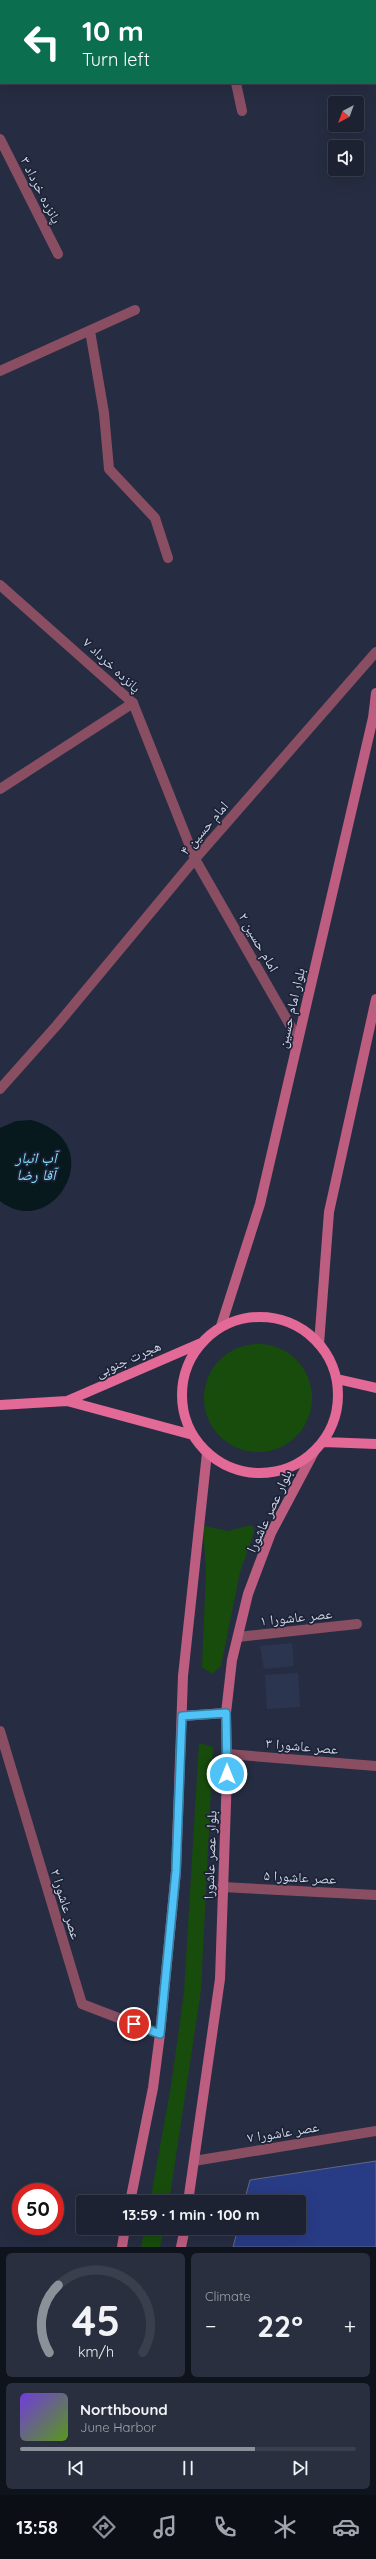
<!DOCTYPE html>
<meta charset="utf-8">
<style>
body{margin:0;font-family:Quicksand,"Noto Naskh Arabic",sans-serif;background:#292f3e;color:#f1f3f6;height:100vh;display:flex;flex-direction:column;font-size:15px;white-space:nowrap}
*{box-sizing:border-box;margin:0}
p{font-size:13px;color:#a0a4ac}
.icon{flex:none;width:22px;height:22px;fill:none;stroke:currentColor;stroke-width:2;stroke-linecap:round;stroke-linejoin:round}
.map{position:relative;height:2247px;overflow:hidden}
.side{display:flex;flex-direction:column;gap:6px;padding:6px;background:#0f131c;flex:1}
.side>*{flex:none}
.top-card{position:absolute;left:0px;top:0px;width:376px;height:84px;box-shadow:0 4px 16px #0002,0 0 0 1px #3a3f4d;background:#0b6e4f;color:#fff;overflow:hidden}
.needle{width:26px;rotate:221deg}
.buttons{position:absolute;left:328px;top:96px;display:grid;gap:8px}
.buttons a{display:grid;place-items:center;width:36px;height:36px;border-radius:4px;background:#1c2232;box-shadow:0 4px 16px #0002,0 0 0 1px #3a3f4d;font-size:20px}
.speed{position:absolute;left:12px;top:2183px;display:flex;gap:8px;font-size:20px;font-weight:700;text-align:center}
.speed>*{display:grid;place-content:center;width:52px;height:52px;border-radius:50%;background:#1c2232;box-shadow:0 4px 16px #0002,0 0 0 1px #3a3f4d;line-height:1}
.speed .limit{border:6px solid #d22;background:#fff;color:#111}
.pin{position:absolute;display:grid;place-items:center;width:34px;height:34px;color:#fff;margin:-17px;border:2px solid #fff;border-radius:50%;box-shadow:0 1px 4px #0007}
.me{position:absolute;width:44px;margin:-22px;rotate:0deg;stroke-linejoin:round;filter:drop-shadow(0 0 3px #0008)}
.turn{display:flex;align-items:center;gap:14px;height:84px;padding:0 16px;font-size:18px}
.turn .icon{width:52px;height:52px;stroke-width:2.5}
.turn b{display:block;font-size:28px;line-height:34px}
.big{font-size:30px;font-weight:700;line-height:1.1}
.side .widget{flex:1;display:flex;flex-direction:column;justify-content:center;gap:6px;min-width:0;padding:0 14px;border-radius:6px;background:#292f3e}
.side .dial{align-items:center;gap:0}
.dial svg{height:104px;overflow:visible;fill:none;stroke:#3a3f4d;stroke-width:7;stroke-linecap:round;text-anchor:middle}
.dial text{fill:#f1f3f6;stroke:none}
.song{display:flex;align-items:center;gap:12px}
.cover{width:48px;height:48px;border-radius:6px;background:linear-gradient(135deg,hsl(260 70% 55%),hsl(90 70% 35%))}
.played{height:4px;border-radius:2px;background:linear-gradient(90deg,#8c9099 70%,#3a3f4d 70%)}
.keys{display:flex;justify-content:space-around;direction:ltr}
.heat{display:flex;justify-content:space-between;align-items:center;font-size:22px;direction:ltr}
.side .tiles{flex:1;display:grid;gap:6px;grid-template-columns:1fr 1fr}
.widget:last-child{grid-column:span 2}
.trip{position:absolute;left:76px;top:2195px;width:230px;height:40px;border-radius:4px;background:#1c2232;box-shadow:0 4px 16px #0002,0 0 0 1px #3a3f4d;font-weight:700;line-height:40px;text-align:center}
.dock{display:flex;height:64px;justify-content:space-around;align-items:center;background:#0b0e14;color:#a0a4ac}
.dock .icon{width:28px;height:28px}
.dock .current{color:#8c9099}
.dock b{font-size:18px;color:#f1f3f6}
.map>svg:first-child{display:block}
.built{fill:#2c3550}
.green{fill:#184c0c}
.water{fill:#08191e}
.building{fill:#283b85;stroke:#606981}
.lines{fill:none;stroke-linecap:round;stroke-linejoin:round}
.lane{stroke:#8a4e63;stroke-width:10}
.street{stroke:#8a4e63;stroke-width:10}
.secondary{stroke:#bd5e80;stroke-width:10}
.primary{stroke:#e36997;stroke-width:10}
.route-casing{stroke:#337fa1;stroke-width:10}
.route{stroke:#4fc3f7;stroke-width:7}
.labels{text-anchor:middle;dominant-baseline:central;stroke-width:3.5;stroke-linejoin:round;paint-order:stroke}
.street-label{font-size:14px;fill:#cfd5e3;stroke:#1c2338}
.water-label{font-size:15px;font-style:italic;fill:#88e3fd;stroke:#1c2338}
</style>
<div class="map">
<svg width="376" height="2247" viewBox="0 0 376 2247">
<rect width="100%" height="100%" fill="#262d42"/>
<path class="built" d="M292 1643 294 1666 264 1669 260 1646Z
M298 1673 300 1707 267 1709 265 1675Z"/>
<path class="green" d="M204 1398a54 54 0 1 1 108 0a54 54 0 1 1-108 0Z
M251 1525 254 1528V1533L240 1572 221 1666 212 1674 202 1667 206 1571 203 1527 204 1526 228 1531Z
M199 1743 213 1747 201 1990 169 2202H150L171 2086 184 1993Z
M145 2228H164L160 2247H141Z"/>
<path class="water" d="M31 1120C113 1142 53 1243 0 1201V1128L16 1121Z"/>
<path class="building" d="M376 2161V2247H233L238 2228H299V2202H244L250 2180Z"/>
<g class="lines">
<path class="lane" d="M0 789 133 703"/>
<path class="street" d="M216 0V1
M236 83 242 111
M0 139 58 254
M90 331 104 413 109 469 155 518 168 558
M0 371 135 310
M0 585 133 703 195 859 298 1039
M0 1089 57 1025 195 859 376 652
M238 1637 357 1624
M0 1731 82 2004 160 2034
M227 1754 376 1766
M222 1887 376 1895
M194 2161 376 2131"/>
<path class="secondary" d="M80 1 82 0
M0 40H1
M221 1326 260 1204 373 718 376 693
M319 1344 329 1212 376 999
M182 1716 226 1713
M130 2202 153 2088 160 2034 176 1871 183 1676 207 1453
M188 2202 220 1979 227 1774 226 1713 232 1660 248 1594 271 1533 314 1452
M122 2247 125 2228
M181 2247 185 2228"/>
<path class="primary" d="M182 1395a78 78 0 1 1 156 0a78 78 0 1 1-156 0Z
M337 1379 376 1388
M0 1405 67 1401
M193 1435 67 1401 201 1343
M324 1442 376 1444"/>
</g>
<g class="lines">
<defs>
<path id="route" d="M134 2024 160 2034 176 1871 182 1716 226 1713 227 1774"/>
</defs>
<use href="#route" class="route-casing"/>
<use href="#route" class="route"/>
</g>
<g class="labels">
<g class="street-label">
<text transform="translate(41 190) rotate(63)">پانزده خرداد ۳</text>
<text transform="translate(112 665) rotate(43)">پانزده خرداد ۷</text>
<text transform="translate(204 828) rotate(-49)">امام حسین ۴</text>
<text transform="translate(259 942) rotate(60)">امام حسین ۲</text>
<text transform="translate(291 1008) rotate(-77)">بلوار امام حسین</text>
<text transform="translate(128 1359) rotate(-24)">هجرت جنوبی</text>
<text transform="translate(269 1511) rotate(-65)">بلوار عصر عاشورا</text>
<text transform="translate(296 1617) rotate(-6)">عصر عاشورا ۱</text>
<text transform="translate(302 1746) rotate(5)">عصر عاشورا ۳</text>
<text transform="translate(210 1855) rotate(-88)">بلوار عصر عاشورا</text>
<text transform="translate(300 1877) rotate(3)">عصر عاشورا ۵</text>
<text transform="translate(66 1904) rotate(73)">عصر عاشورا ۲</text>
<text transform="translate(283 2132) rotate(-9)">عصر عاشورا ۷</text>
</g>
<g class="water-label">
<text x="36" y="1157">آب انبار<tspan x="36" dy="17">آقا رضا</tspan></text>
</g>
</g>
</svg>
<div class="buttons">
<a><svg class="needle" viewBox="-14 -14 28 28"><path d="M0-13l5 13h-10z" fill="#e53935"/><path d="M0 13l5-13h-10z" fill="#a0a4ac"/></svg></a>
<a><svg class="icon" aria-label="sound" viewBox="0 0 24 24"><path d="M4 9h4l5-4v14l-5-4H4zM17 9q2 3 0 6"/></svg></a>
</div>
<div class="speed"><div class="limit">50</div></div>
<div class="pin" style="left:134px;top:2024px;background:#d93025"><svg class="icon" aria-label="arrive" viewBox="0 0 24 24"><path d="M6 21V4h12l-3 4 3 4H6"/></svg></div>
<svg class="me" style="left:227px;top:1774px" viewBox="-20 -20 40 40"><circle r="17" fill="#4fc3f7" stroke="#fff" stroke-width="3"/><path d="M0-11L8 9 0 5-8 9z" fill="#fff"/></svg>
<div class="trip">13:59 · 1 min · 100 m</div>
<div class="top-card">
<div class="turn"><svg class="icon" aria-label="left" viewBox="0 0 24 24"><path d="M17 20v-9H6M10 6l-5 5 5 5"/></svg><div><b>10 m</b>Turn left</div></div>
</div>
</div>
<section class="side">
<div class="tiles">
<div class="widget dial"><svg viewBox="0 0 100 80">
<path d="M14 69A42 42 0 1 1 86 69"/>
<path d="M14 69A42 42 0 0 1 21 17" stroke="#8c9099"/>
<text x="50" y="56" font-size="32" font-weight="700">45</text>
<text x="50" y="72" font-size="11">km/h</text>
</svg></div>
<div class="widget"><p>Climate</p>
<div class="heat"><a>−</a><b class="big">22°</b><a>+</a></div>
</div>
<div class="widget">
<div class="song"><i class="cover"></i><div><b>Northbound</b><p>June Harbor</p></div></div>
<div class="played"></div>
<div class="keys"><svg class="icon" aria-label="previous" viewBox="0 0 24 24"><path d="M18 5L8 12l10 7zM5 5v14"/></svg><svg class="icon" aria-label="pause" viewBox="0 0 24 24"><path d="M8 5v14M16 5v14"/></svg><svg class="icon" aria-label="next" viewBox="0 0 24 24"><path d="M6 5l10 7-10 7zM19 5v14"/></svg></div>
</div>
</div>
</section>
<nav class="dock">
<b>13:58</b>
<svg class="icon current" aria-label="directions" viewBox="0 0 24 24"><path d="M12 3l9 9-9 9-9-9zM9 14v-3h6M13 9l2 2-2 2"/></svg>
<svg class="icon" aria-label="music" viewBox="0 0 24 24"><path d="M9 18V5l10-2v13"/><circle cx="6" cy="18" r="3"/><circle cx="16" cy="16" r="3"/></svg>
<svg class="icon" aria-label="phone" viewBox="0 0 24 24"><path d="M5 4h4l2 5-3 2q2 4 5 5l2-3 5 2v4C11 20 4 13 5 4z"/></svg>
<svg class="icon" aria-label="climate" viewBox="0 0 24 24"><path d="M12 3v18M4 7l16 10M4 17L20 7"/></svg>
<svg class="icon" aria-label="car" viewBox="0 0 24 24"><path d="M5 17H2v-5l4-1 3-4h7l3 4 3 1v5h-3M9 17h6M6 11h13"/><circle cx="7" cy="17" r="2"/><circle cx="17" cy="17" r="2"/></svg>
</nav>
